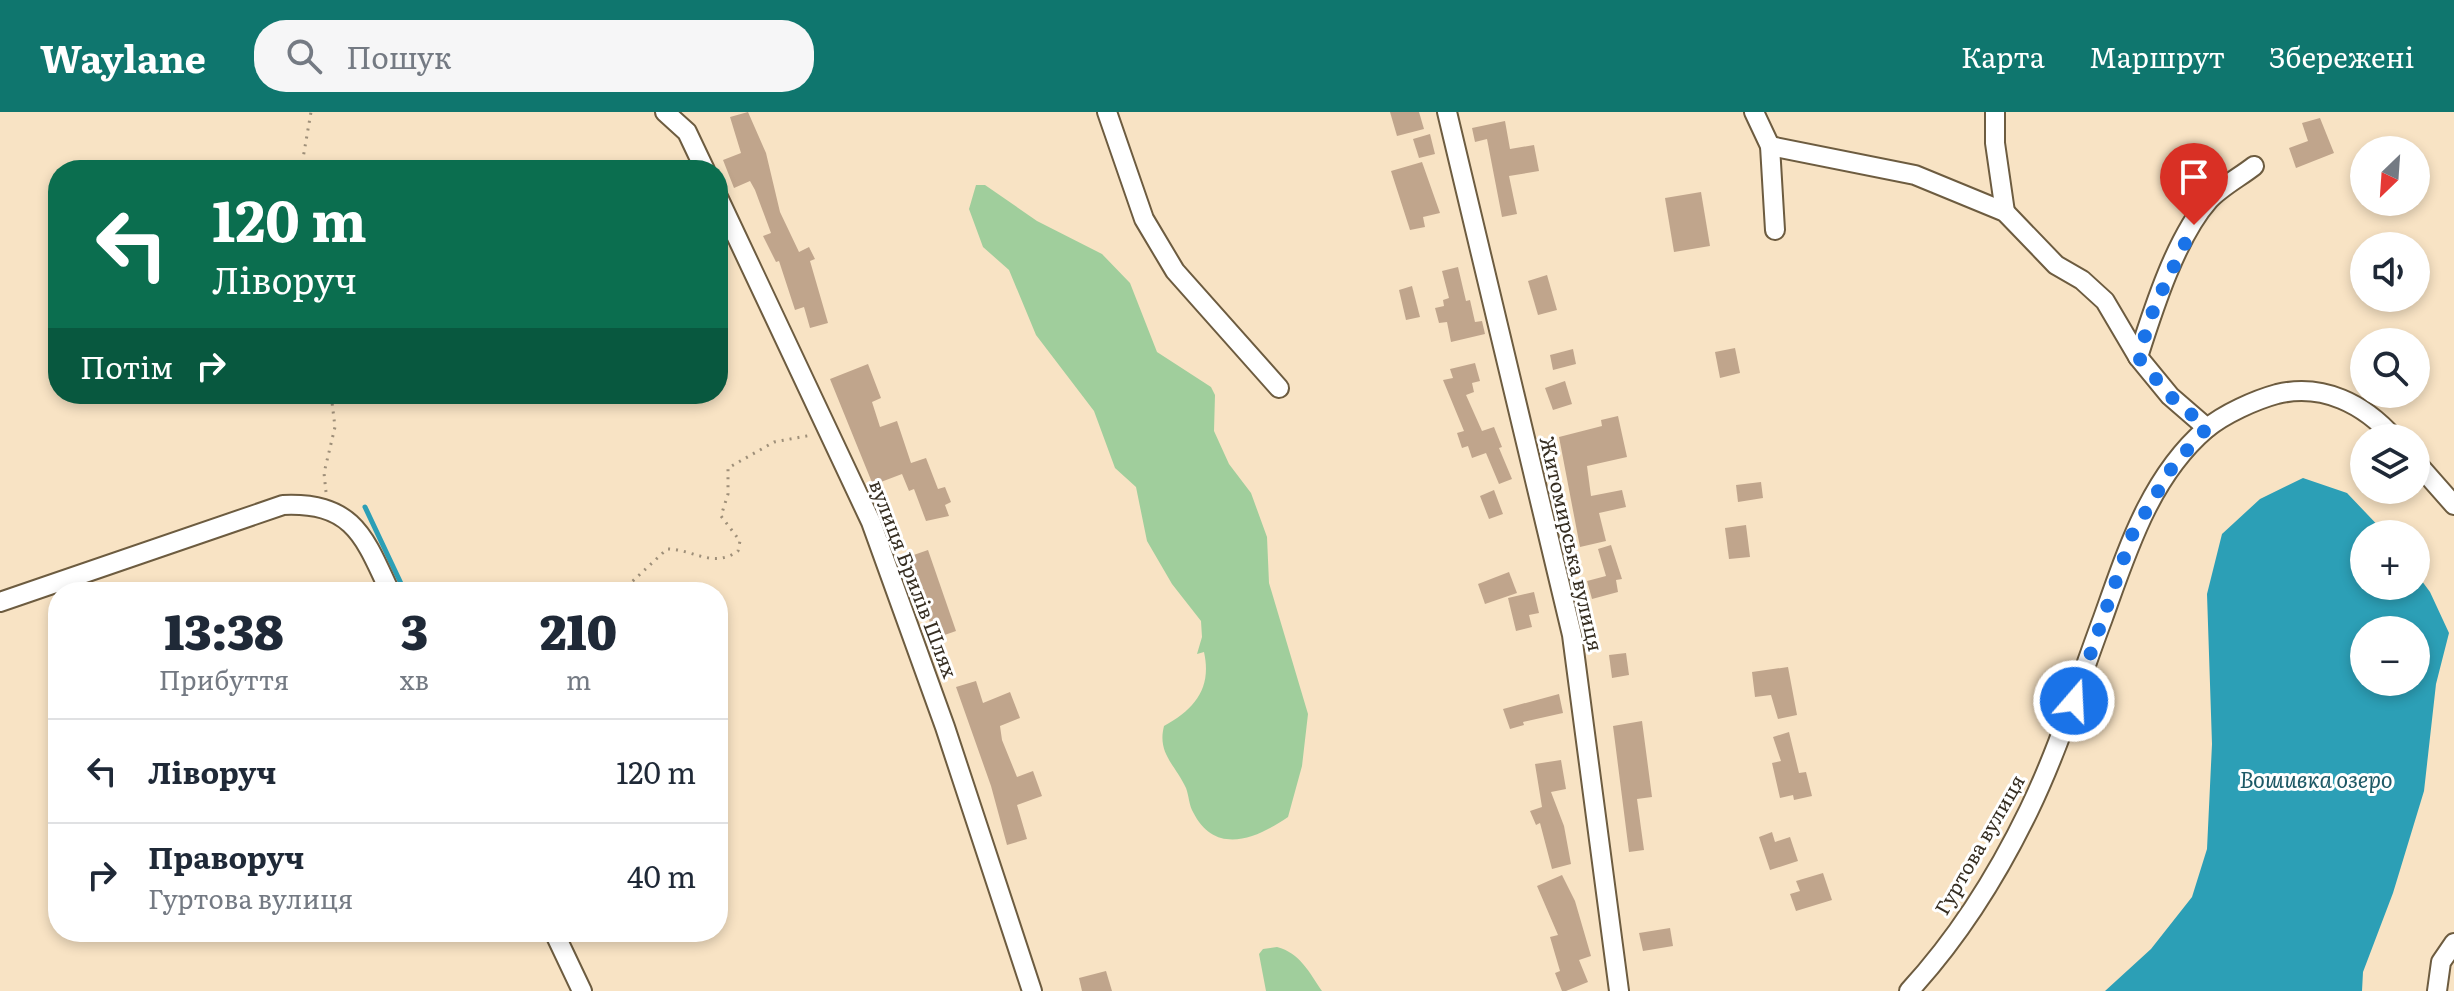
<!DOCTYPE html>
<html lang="uk">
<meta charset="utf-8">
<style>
body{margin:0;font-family:Literata,serif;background:#f6f6f7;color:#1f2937;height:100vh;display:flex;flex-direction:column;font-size:30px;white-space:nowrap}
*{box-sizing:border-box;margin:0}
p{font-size:26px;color:#747a83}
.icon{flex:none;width:44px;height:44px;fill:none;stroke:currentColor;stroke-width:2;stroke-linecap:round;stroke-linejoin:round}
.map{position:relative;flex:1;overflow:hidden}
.details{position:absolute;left:48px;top:470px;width:680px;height:360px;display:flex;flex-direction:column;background:#fff;border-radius:32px;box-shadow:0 4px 12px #0003}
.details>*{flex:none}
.hud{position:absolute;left:48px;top:48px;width:680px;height:244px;border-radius:32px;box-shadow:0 4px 12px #0003;background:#0b6e4f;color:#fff;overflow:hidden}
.needle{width:52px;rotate:205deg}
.fabs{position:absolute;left:2350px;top:24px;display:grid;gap:16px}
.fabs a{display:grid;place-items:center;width:80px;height:80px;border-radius:50%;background:#fff;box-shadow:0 4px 12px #0003;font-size:40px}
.pin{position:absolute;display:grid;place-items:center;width:68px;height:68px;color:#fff;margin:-82px -34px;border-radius:50% 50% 50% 0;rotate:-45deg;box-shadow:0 0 8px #0007}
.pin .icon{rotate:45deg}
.me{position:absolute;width:88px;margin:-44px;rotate:19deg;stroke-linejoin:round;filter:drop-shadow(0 0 6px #0008)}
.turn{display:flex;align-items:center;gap:28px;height:168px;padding:0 32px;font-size:36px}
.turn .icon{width:104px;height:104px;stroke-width:2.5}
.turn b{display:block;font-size:56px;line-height:68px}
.then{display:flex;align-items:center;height:76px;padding:0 32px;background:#0003;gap:16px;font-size:30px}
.eta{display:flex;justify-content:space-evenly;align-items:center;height:136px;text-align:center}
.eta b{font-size:48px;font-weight:800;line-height:56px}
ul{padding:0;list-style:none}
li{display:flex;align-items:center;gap:24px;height:104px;padding:0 32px;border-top:2px solid #e0e1e3}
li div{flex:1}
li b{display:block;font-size:30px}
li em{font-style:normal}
header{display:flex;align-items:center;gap:48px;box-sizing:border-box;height:112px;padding:0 40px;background:#0f766e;color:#fff}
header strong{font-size:38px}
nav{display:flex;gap:44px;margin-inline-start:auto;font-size:28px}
.search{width:560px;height:72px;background:#f6f6f7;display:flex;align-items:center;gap:20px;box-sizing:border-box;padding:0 28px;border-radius:32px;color:#747a83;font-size:30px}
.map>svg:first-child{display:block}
.green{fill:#a0ce9c}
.water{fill:#2c9fb6;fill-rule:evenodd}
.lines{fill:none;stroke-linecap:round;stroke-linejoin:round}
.stream{stroke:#2c9fb6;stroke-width:5}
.building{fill:#c0a58c}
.minor-casing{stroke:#6d5c40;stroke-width:22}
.path{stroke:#9e8f79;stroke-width:3;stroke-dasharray:2 6;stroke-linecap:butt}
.minor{stroke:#fff;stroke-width:18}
.route{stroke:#1a73e8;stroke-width:14;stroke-dasharray:0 25.2}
.labels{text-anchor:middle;stroke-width:6;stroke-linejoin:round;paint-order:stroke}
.street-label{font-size:20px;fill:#362e22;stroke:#fff}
.water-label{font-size:22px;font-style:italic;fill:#1d5966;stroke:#fff}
</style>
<header>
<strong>Waylane</strong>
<div class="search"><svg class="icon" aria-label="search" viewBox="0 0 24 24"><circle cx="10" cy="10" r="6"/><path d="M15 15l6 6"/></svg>Пошук</div>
<nav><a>Карта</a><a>Маршрут</a><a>Збережені</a></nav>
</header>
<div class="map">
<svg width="2454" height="879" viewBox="0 0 2454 879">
<rect width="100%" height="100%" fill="#f8e3c4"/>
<g class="green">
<path d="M976,73h9l52,36 65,33 28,29 27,69 54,35 4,8 -1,36 15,33 22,29 16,44 2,46 39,131 -6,52 -14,51c-32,22 -73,39 -95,-5 -4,-7 -4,-16 -7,-24 -11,-24 -29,-34 -22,-62 31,-17 48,-38 40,-74l-7,2 5,-17 -1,-16 -29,-37 -25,-43 -11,-54 -21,-19 -21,-57 -58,-76 -27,-65 -26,-23 -14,-38z"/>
<path d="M1277,835c23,6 32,25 45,44h-56l-7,-37 4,-5z"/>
</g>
<path class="water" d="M2303,366l44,15 39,41h-22v52h52v-13l14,19 19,41 -13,51 -12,107 -31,102 -30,79 -1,19h-257l46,-42 41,-52 15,-48 5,-105 -5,-150 15,-60 38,-35zM2416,518v52h-52v-52z"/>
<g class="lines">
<polyline class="stream" points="365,395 405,480"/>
</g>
<g class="building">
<polygon points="748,0 766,41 780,100 799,140 809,135 815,147 810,149 828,211 810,216 804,195 795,198 779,149 776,150 763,124 771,121 755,78 750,69 734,76 723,48 741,41 730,5"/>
<polygon points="1390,0 1419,0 1424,17 1397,24"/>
<polygon points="2320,6 2334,41 2296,56 2289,36 2308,29 2302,11"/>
<polygon points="1505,9 1510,37 1534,33 1539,59 1509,64 1517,102 1502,105 1487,27 1475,30 1472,16"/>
<polygon points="1430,22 1435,42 1419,46 1413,27"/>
<polygon points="1422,50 1440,101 1423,105 1425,115 1410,118 1391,59"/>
<polygon points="1701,80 1710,134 1674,140 1665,86"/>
<polygon points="1458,155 1466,189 1470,188 1475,210 1482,209 1485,222 1451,230 1447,210 1439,211 1435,196 1444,194 1443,188 1449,186 1442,159"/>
<polygon points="1547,163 1557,198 1538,203 1528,169"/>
<polygon points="1412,174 1420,205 1406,208 1399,178"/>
<polygon points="1735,236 1740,261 1720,266 1715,240"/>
<polygon points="1573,237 1576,252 1553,258 1550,243"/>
<polygon points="1475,251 1480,269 1472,271 1474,280 1466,283 1482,319 1494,315 1502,335 1499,336 1512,367 1499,372 1486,341 1472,346 1468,334 1462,336 1457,321 1464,319 1443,268 1453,266 1450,257"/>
<polygon points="868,252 881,286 872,290 880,315 897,309 911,351 926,346 938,377 945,375 951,390 945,393 949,404 926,409 914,377 909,379 902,362 873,373 830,267"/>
<polygon points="1565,269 1572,292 1553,298 1545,276"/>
<polygon points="1618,304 1627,345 1587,354 1591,384 1622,378 1626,395 1599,401 1606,429 1580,435 1559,325 1602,314 1601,308"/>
<polygon points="1761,370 1763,386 1738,390 1736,373"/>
<polygon points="1494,378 1503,402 1489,407 1480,384"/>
<polygon points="1746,413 1750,445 1729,447 1725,416"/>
<polygon points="1611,433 1622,467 1616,468 1618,480 1592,487 1587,469 1606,464 1598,437"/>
<polygon points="928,438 956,519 936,526 905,446"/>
<polygon points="1509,460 1517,481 1485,492 1478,472"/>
<polygon points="1534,480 1539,501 1529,503 1532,515 1516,519 1508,486"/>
<polygon points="1626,541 1629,563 1612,566 1609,543"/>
<polygon points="1788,555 1797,603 1778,607 1771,583 1755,585 1752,560"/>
<polygon points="976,569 983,591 1010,580 1020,606 1000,614 1002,628 1017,665 1033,659 1042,684 1017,693 1027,727 1007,733 991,674 956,575"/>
<polygon points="1559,582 1563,601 1523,610 1524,613 1510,617 1503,597"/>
<polygon points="1642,609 1652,685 1637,687 1644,738 1629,740 1613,614"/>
<polygon points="1789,620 1799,661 1806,660 1812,684 1794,688 1793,683 1780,686 1772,651 1781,649 1773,625"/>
<polygon points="1561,648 1566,677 1551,680 1564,714 1571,752 1552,757 1540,711 1536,713 1530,699 1542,695 1535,652"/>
<polygon points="1772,720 1775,730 1790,725 1798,749 1770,758 1759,725"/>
<polygon points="1823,761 1832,788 1796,799 1790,782 1800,779 1796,769"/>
<polygon points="1562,763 1575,789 1591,844 1579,848 1588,870 1566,879 1562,879 1555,861 1560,859 1550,825 1558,823 1537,774"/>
<polygon points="1670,816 1673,834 1643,839 1639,821"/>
<polygon points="1106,859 1112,879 1082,879 1079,866"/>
</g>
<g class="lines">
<g class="minor-casing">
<g id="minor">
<polyline points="665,0 687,20 705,58"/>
<polyline points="1107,0 1144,107 1175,159 1279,276"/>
<polyline points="1447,0 1572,523 1619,879"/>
<polyline points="1754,0 1770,34 1775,118"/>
<polyline points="1995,0 1995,31 2005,100"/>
<polyline points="1770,34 1915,63 2005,100 2056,153 2082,168 2105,189 2138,245 2170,284 2207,316"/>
<polyline points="718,85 871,410 945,615 1032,879"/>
<path d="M2138,245c15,-47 38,-120 71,-157 12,-13 31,-23 45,-34"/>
<polyline points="2416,350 2454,393"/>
<path d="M0,490l283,-97c70,-3 81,31 107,87"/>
<polyline points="554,820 582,879"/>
<path d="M1909,879c48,-52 89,-117 120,-181 30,-62 50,-128 74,-192 24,-67 47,-141 103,-189 18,-15 49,-29 71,-35 46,-11 87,10 117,44"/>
<polyline points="2437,879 2441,850 2454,831"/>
</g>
</g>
<g class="path">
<polyline points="301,58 311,0"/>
<polyline points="326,380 324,361 335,315 331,282"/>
<path d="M621,480l46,-43c26,0 46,20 71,2l2,-10 -19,-25 7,-22v-26l46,-26 38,-7"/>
</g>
<use href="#minor" class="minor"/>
</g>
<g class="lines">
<polyline class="route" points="2074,589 2132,423 2173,354 2207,316 2170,284 2138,245 2155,193 2194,113"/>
</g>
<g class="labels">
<g class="street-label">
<text transform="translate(1571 432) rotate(77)" y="7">Житомирська вулиця</text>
<text transform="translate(913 467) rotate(69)" y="7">вулиця Брилів Шлях</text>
<text transform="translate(1980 733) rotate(-60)" y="7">Гуртова вулиця</text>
</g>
<g class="water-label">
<text x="2316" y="676">Вошивка озеро</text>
</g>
</g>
</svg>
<div class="fabs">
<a><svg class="needle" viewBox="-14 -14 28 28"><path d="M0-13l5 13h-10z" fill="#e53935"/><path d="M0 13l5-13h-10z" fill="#747a83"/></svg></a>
<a><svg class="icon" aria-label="sound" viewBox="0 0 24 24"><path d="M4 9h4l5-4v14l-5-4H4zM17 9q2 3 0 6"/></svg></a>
<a><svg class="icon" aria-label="search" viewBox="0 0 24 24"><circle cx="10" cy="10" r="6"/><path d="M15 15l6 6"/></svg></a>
<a><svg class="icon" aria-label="layers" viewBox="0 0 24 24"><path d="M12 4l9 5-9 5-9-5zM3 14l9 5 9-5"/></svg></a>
<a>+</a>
<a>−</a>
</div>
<div class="pin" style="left:2194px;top:113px;background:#d93025"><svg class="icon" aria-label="arrive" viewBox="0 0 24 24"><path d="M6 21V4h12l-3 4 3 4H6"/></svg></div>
<svg class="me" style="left:2074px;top:589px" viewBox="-20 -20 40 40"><circle r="17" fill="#1a73e8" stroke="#fff" stroke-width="3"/><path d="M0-11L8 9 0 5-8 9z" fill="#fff"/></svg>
<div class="hud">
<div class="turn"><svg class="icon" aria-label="left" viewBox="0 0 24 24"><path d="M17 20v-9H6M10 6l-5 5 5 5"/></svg><div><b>120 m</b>Ліворуч</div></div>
<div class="then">Потім<svg class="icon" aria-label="right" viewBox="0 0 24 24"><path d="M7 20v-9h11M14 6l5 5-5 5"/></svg></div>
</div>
<section class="details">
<div class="eta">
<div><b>13:38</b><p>Прибуття</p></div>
<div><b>3</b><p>хв</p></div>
<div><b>210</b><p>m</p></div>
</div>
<ul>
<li><svg class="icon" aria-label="left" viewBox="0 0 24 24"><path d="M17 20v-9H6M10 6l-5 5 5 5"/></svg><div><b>Ліворуч</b></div><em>120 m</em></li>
<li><svg class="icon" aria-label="right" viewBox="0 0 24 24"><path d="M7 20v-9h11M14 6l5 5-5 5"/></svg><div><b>Праворуч</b><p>Гуртова вулиця</p></div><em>40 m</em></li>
</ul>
</section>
</div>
